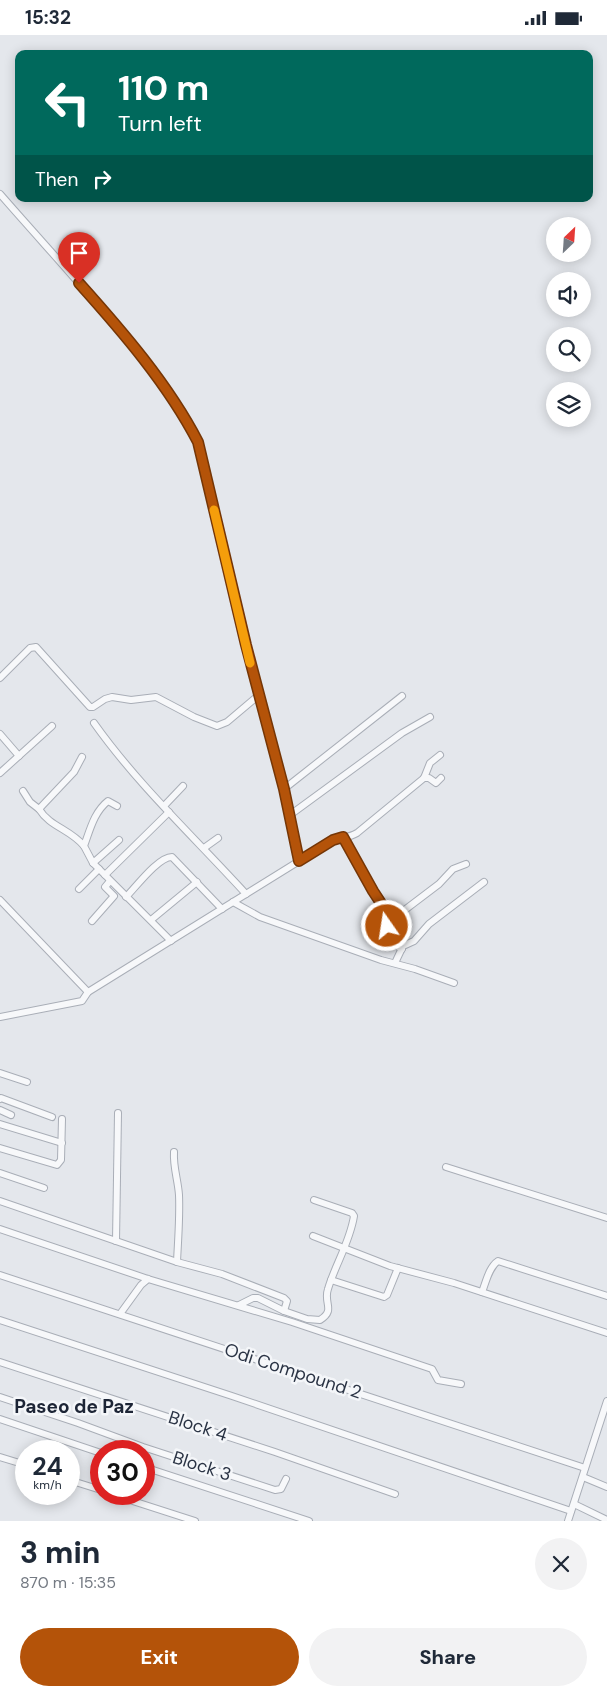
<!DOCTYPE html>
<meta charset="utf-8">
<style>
body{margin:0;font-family:"DM Sans",sans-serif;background:#f2f2f3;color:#1f2937;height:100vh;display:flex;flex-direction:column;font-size:19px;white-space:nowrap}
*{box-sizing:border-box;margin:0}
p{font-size:16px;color:#747a83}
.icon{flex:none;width:28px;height:28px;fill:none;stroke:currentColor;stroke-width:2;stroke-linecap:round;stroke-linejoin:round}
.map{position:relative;height:1486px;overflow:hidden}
.sheet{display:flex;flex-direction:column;background:#fff;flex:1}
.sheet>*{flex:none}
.top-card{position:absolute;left:15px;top:15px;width:578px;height:152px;border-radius:10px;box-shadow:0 2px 12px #0003;background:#00695c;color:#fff;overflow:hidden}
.needle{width:32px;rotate:25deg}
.tools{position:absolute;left:546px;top:182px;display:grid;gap:10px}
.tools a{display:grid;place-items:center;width:45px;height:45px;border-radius:50%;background:#fff;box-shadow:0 2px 12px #0003;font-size:25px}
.speed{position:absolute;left:15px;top:1405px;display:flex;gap:10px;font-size:25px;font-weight:700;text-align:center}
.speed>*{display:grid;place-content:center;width:65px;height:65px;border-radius:50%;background:#fff;box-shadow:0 2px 12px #0003;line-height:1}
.speed small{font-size:12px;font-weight:400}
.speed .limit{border:8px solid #d22;background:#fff;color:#111}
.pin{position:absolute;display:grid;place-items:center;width:42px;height:42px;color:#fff;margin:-51px -21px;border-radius:50% 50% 50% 0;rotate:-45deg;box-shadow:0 0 5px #0007}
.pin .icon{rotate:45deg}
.me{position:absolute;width:55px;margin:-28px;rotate:347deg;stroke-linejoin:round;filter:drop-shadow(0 0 4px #0008)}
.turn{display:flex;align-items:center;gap:18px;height:105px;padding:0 20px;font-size:22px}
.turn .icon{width:65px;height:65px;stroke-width:2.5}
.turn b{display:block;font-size:35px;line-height:42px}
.then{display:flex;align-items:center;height:48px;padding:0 20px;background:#0003;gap:10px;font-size:19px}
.round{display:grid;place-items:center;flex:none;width:52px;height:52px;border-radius:26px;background:#f2f2f3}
.headline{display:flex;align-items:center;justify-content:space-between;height:85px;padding:0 20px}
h1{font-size:30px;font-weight:800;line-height:38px}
.primary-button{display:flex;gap:10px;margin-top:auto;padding:10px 20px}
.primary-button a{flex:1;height:58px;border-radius:30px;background:#b45309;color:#fff;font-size:20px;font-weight:800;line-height:58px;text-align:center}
.primary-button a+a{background:#f2f2f3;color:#1f2937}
.status{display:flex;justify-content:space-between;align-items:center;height:35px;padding:0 25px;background:#fff;direction:ltr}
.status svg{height:14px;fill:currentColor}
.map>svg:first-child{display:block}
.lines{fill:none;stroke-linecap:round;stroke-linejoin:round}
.minor-casing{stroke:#a9aeb7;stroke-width:8}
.minor{stroke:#f7f8fa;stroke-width:6}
.route-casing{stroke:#753606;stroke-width:12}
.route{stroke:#b45309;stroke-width:9}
.slow{stroke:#f59e0b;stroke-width:9}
.labels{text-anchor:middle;stroke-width:5;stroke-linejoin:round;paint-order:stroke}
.street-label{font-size:18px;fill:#2b3445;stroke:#f4f6f9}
.neighbourhood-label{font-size:19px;font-weight:bold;fill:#1d2536;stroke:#f4f6f9}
</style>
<div class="status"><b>15:32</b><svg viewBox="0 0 49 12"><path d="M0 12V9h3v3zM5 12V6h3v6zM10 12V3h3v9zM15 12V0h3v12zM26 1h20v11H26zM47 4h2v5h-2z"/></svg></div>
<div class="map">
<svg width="607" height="1486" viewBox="0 0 607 1486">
<rect width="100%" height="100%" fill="#e4e7ec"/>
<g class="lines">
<g class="minor-casing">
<g id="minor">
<path d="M0,159c47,54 96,106 140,162 21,28 42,56 58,86l48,203 38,144"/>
<polyline points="0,643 30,613 36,612 90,672 93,672 105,664 112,662 131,665 156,662 194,682 217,691 227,687 259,660"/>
<path d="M94,688c44,62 101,115 152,171"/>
<polyline points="0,699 19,721"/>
<path d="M82,722l-8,15 -35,37c11,18 31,20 45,37"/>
<polyline points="0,738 52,691"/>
<polyline points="424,743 429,743 436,748 441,743"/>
<polyline points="23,756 30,767 39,774"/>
<path d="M117,771l-9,-5c-14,11 -18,29 -24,45l9,17 78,78"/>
<polyline points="164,771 183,751"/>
<polyline points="290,780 402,698 430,682"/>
<polyline points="343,803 373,856 390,882 400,881 406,874 439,849 453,834 466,829"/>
<polyline points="204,813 218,803"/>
<polyline points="299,826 284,754 402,661"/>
<polyline points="93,828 119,805"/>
<polyline points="105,840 169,777"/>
<polyline points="79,854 99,834"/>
<path d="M126,862c10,-10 32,-40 46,-40l50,52"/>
<polyline points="0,865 88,957"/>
<polyline points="233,867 260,882 381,925 415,934 454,948"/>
<path d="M390,882l-3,9c4,8 6,19 15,23"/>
<polyline points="151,885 197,847"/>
<polyline points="92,886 114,861 105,852 110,846"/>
<polyline points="395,928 403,911 414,906 429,889 484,847"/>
<path d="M0,982l82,-16 6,-9c82,-51 164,-101 245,-152 8,-3 16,-2 24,-7l67,-55 6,-15 10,-8"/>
<polyline points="0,1038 27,1047"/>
<polyline points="0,1064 1,1063 52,1082"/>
<polyline points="0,1075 11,1080"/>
<polyline points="0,1089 62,1108"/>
<polyline points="0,1113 57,1130 61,1125 62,1084"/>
<path d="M174,1117c-1,15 4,28 5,43 1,22 -1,45 -2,67"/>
<polyline points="446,1132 607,1183"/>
<polyline points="0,1138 44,1153"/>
<polyline points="0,1166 177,1227 222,1239 284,1263 287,1266 284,1276"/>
<polyline points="0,1194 148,1244 292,1287 432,1334 438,1345 461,1349"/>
<polyline points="313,1201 390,1231 454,1248 607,1298"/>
<polyline points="116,1206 118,1078"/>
<polyline points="0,1240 585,1433"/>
<polyline points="331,1245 384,1262 387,1260 398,1233"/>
<path d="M482,1257c4,-10 7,-25 16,-31l109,35"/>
<path d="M239,1270l14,-7h5l26,13 23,8 13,1c16,-10 3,-17 8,-31 7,-24 22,-47 26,-73l-2,-3 -38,-13"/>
<polyline points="120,1279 141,1250 148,1244"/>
<polyline points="0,1285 232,1361 571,1476"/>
<polyline points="0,1327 275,1417 395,1459"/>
<polyline points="0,1362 78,1388 143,1412 275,1455 281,1454 286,1444"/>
<polyline points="0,1384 101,1418"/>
<polyline points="0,1422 26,1430"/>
<polyline points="144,1432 309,1486"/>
<polyline points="583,1442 607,1452"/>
<polyline points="69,1445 101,1455"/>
<polyline points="111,1459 195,1486"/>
<polyline points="574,1469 607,1485"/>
<polyline points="568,1486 607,1366"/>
</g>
</g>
<use href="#minor" class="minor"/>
</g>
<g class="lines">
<g class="route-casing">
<path id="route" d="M79,248c43,48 89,101 119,159l48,203 38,144 15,72 34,-21 10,-3 30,54 17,26 -3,9"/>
</g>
<use href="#route" class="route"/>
<polyline class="slow" points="214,475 250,628"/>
</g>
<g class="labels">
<g class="street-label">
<text transform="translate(293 1336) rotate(18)" y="6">Odi Compound 2</text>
<text transform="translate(198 1391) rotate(18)" y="6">Block 4</text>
<text transform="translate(202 1431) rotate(18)" y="6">Block 3</text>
</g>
<g class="neighbourhood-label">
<text x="74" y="1378">Paseo de Paz</text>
</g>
</g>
</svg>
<div class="tools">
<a><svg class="needle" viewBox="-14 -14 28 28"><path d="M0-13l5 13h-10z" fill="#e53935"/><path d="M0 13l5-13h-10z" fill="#747a83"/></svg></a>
<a><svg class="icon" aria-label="sound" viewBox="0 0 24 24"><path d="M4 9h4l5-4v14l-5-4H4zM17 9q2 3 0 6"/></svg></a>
<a><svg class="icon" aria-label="search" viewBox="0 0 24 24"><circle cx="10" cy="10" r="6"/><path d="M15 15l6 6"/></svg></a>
<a><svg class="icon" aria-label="layers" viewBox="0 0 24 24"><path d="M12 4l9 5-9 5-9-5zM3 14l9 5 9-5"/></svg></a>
</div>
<div class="speed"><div>24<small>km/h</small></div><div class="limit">30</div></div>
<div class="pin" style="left:79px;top:248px;background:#d93025"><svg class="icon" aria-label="arrive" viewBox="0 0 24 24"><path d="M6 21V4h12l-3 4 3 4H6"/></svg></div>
<svg class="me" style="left:387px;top:891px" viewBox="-20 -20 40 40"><circle r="17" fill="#b45309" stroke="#fff" stroke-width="3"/><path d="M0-11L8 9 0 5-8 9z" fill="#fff"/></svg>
<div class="top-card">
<div class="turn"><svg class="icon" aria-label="left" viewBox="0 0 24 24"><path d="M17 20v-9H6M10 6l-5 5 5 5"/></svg><div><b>110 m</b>Turn left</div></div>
<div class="then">Then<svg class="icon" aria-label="right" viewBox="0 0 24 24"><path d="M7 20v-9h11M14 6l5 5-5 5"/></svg></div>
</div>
</div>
<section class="sheet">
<div class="headline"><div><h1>3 min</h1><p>870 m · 15:35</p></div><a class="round"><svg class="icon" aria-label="close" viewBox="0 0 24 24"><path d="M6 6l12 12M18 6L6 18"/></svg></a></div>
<div class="primary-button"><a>Exit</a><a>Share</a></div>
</section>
